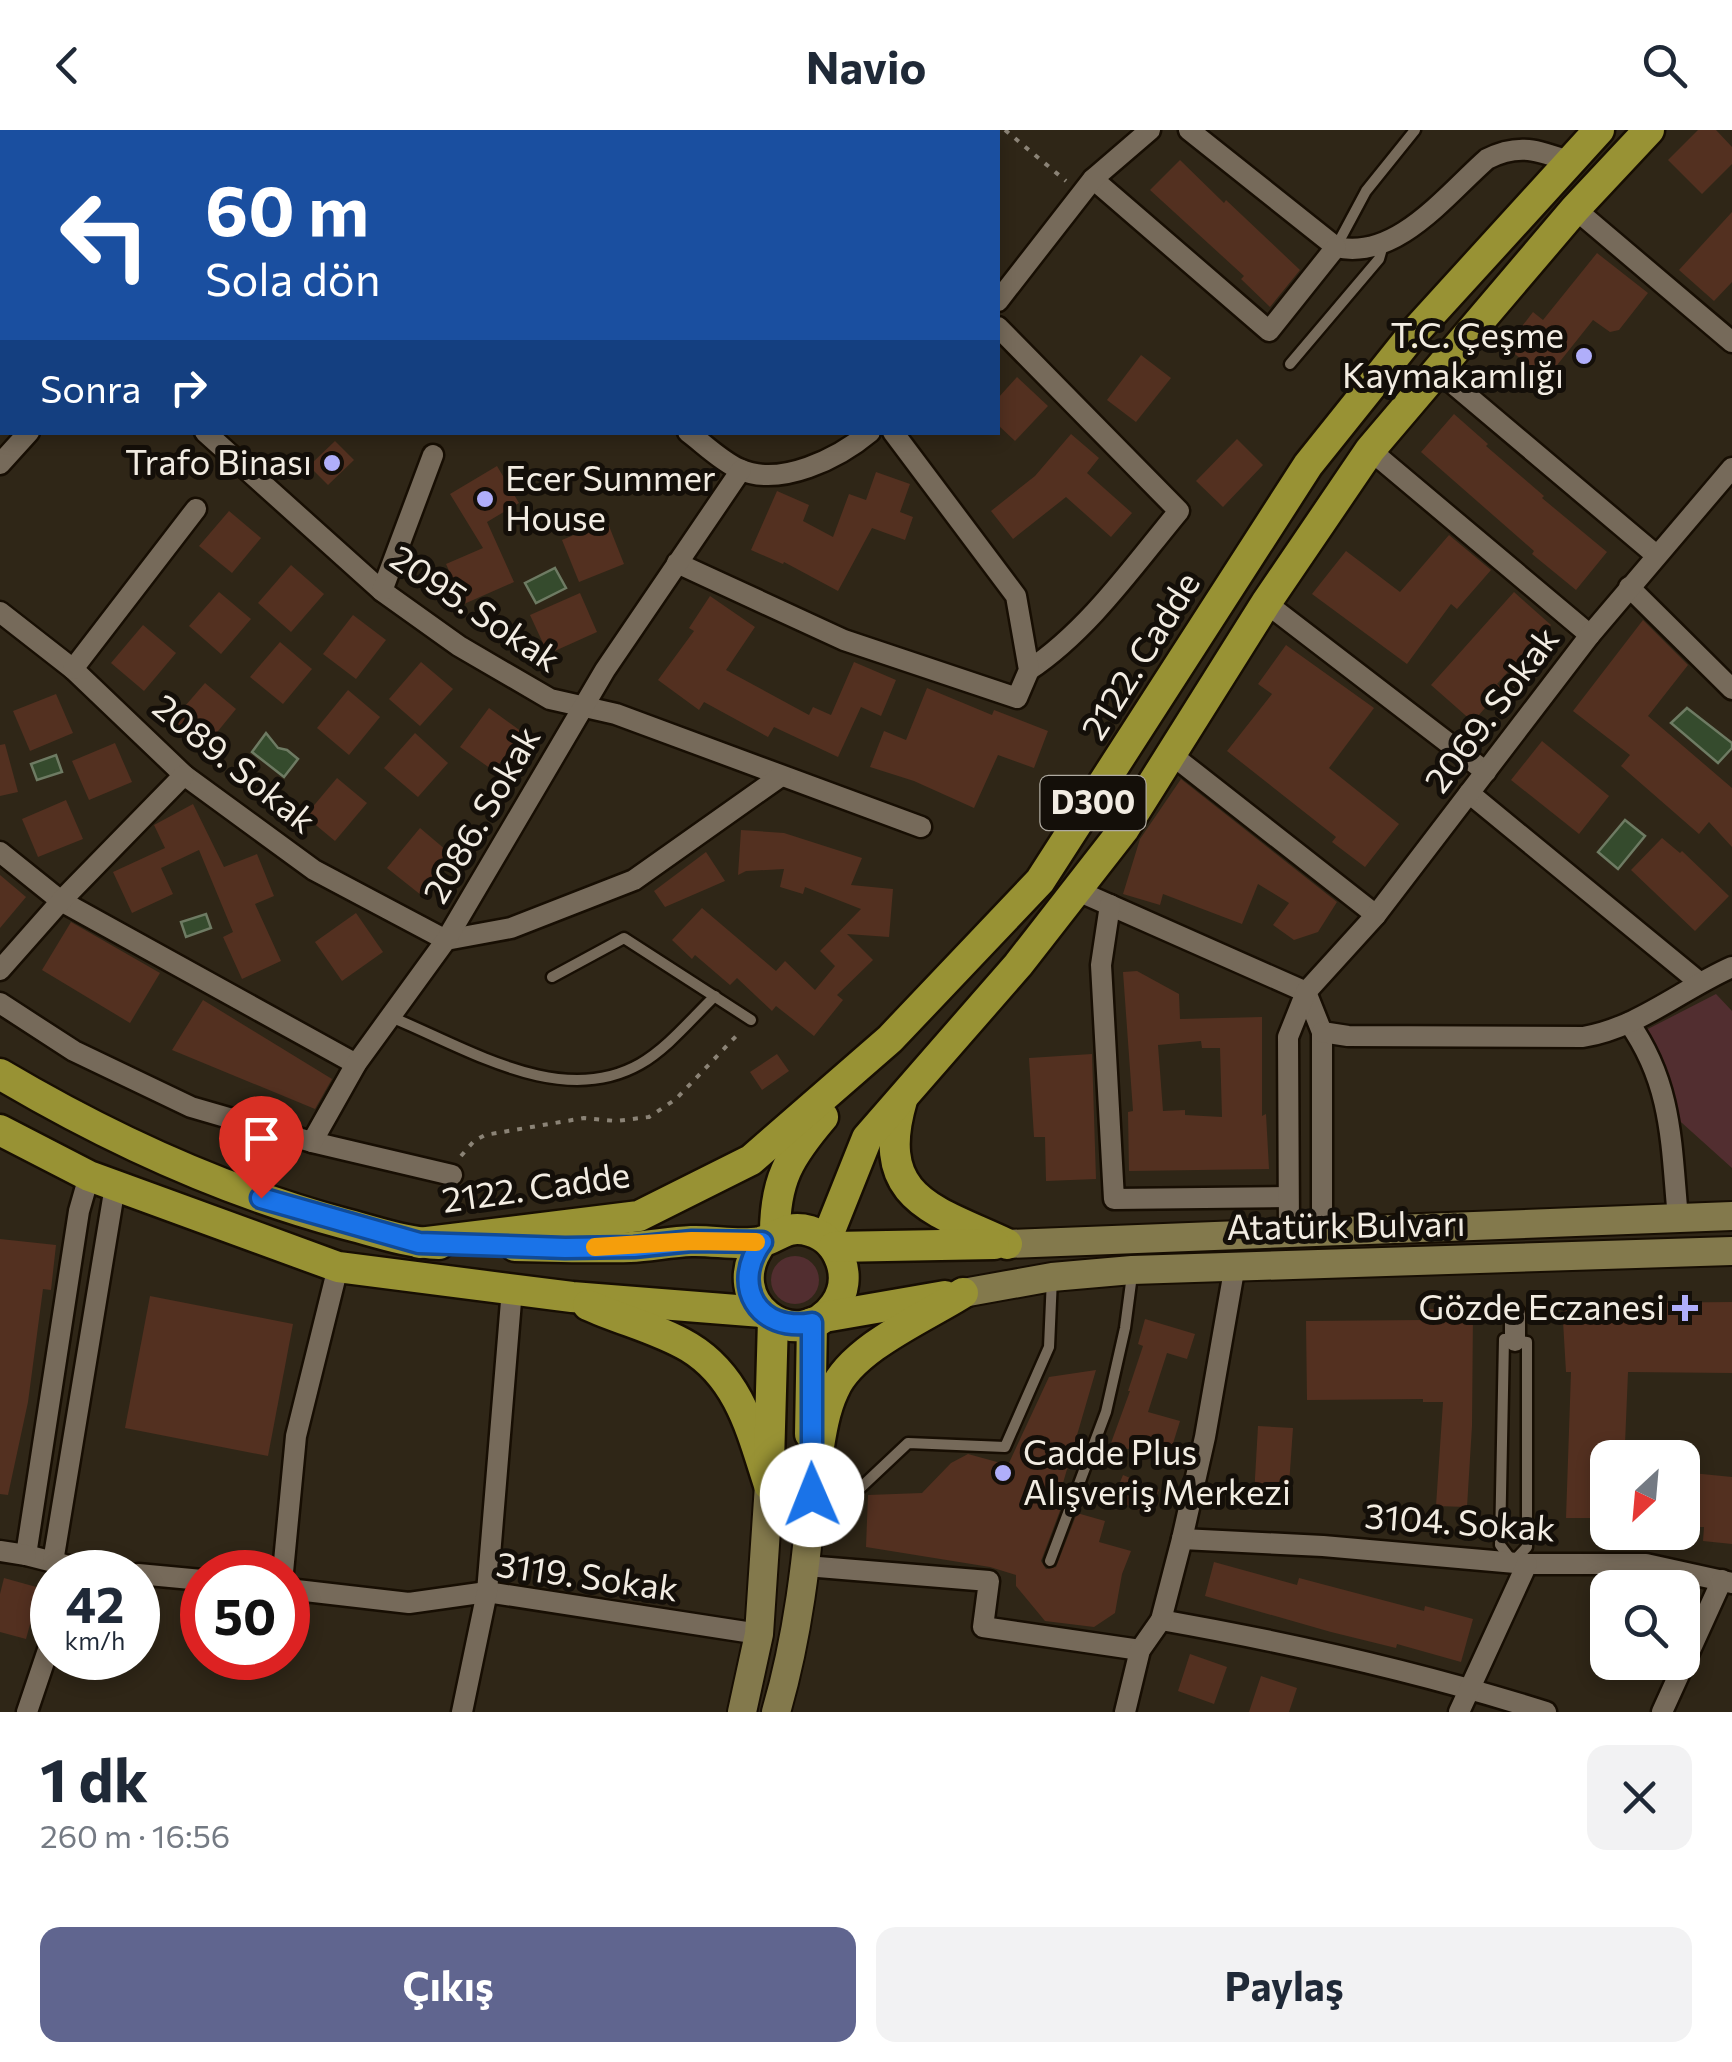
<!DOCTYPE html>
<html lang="tr">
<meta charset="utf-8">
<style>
body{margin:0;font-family:Commissioner,sans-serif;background:#f2f2f3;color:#1f2937;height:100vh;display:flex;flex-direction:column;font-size:38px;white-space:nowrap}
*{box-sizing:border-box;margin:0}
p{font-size:32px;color:#747a83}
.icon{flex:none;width:55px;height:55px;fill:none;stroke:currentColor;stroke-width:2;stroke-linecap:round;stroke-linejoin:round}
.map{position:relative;height:1582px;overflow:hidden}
.drawer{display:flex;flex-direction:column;background:#fff;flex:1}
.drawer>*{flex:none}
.banner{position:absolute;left:0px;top:0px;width:1000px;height:305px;box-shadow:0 5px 15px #0003;background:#1a4fa0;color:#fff;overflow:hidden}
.needle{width:65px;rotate:206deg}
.tools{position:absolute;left:1590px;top:1310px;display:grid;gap:20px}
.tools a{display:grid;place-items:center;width:110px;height:110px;border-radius:20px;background:#fff;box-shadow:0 5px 15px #0003;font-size:50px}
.speed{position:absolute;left:30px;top:1420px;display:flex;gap:20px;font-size:50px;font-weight:700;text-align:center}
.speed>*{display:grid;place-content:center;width:130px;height:130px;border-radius:50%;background:#fff;box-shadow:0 5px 15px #0003;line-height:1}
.speed small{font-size:25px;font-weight:400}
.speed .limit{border:15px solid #d22;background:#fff;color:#111}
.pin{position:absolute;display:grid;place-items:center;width:85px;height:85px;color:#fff;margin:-102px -42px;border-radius:50% 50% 50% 0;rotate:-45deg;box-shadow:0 0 10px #0007}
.pin .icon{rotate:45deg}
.me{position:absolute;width:110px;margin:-55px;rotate:359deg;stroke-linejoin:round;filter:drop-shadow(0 0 8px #0008)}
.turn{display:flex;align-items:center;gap:35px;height:210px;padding:0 40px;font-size:45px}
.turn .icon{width:130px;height:130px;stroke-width:2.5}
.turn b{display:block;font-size:70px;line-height:85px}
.then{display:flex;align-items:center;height:95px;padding:0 40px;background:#0003;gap:20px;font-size:38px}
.round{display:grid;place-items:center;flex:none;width:105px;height:105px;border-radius:20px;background:#f2f2f3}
.head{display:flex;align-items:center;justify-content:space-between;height:170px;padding:0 40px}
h1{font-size:60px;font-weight:700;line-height:75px}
.action{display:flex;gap:20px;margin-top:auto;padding:20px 40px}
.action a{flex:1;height:115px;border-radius:20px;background:#60658f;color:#fff;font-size:40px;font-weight:700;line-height:115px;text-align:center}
.action a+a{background:#f2f2f3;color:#1f2937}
header{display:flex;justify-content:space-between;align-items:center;height:130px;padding:0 40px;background:#fff;font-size:45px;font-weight:700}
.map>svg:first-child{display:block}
.green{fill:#522e30}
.water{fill:#354b2d;stroke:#6e7b63;stroke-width:2.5}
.building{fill:#533020;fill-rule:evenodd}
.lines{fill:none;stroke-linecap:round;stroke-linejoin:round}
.service-casing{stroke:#170e03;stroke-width:15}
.minor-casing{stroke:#170e03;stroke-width:25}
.secondary-casing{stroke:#170e03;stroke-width:32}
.trunk-casing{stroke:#170e03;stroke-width:35}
.path{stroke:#8b8376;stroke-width:4;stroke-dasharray:5 8;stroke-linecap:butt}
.service{stroke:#766a5a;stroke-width:10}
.minor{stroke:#766a5a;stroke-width:20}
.secondary{stroke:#83794c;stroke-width:28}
.trunk{stroke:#989234;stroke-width:30}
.route-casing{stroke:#114b97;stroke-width:25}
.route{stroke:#1a73e8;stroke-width:18}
.slow{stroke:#f59e0b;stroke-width:18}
.poi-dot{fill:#b0aefa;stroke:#140f09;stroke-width:4}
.labels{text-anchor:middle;stroke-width:10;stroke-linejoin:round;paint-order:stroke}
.shield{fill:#140f09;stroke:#afaaa1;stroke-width:2.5}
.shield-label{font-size:32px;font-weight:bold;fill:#f2ece2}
.poi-label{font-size:35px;fill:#f2ece2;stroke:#140f09;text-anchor:end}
.street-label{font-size:35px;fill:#f2ece2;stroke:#140f09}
</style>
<header><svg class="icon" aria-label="back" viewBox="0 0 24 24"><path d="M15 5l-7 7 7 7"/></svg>Navio<svg class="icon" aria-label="search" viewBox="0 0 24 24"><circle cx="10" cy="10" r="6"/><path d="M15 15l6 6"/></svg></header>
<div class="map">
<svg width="1732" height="1582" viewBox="0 0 1732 1582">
<rect width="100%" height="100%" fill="#2f2617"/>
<g class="green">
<path d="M1716,864l16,17v157l-60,-54c6,-32 -11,-58 -28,-83z"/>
<circle cx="795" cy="1150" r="24"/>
</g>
<g class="water">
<polygon points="555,438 566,458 536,473 525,453"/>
<polygon points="1687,578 1732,613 1732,618 1718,633 1671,593"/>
<polygon points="266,603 278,618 287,620 298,629 284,647 252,622"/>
<polygon points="56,625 62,642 37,650 31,634"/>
<polygon points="1625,690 1645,706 1618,739 1598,722"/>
<polygon points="206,784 211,798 186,807 181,792"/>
</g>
<g class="building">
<polygon points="1698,0 1716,0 1732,17 1732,34 1702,64 1668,30"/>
<polygon points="1180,30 1224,73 1226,70 1300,140 1270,177 1241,149 1244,146 1150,60"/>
<polygon points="1732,82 1732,152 1714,171 1679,140"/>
<polygon points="1597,123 1648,163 1619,200 1610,202 1593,190 1546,249 1506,217 1533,182 1543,190"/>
<polygon points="1141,225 1171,248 1136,292 1107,270"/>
<polygon points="1017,247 1048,276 1015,311 998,295 998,268"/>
<polygon points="1454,284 1488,314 1486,316 1544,366 1542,368 1607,422 1576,460 1532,424 1534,421 1421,322"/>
<polygon points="1071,304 1099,328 1087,343 1132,383 1111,407 1066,367 1013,409 991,381 1035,346"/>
<polygon points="1237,309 1263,335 1223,377 1196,351"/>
<polygon points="335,311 354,330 328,355 309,336"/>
<polygon points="497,336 519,373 487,392 514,452 464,474 446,434 483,418 450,364"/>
<polygon points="876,342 910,354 900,382 913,387 905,410 872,398 838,461 784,432 783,434 751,420 777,361 809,375 803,391 833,407 849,364 866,370"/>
<polygon points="229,381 261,408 232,443 199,416"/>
<polygon points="607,391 624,434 579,452 562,410"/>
<polygon points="1449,405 1491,440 1457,479 1451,474 1407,534 1312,464 1346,421 1400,462"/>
<polygon points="291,435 324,464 291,502 258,473"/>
<polygon points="219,462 251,489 221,524 189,496"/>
<polygon points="1514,462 1551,495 1497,554 1502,558 1473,592 1431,555"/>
<polygon points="580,463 597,502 548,524 530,485"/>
<polygon points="710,466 755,497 726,540 809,585 813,577 831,585 854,532 896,550 881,586 861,577 838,627 774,597 768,607 704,572 699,580 658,550 694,501 689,498"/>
<polygon points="353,485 386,510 356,549 323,524"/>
<polygon points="1643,490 1688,535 1648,586 1732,658 1732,717 1709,692 1699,704 1621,636 1630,625 1573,581"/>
<polygon points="143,495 176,523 144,561 111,533"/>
<polygon points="280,512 312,539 283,574 250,547"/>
<polygon points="1286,515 1374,578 1329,638 1399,694 1365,737 1332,712 1336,707 1227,621 1272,564 1258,554"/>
<polygon points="421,532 453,559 420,596 389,569"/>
<polygon points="205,553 236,579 205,617 173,590"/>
<polygon points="927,558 992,585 994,580 1048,601 1034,638 998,625 974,678 914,651 870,637 884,601 906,610"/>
<polygon points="348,560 380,587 349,625 317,598"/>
<polygon points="56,564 73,603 30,621 13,581"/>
<polygon points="489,578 522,602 494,641 460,617"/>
<polygon points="415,603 448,633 418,667 384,638"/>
<polygon points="1542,611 1609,666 1579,704 1511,650"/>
<polygon points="115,613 132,652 89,670 72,631"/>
<polygon points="5,614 18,662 0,666 0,615"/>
<polygon points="337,648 367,673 335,711 305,686"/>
<polygon points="1181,649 1337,772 1318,802 1294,810 1273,795 1289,773 1258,754 1242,794 1163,764 1160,775 1123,764 1140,709"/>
<polygon points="66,670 83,709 38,727 22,689"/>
<polygon points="193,674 224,737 257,724 274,766 255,774 281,831 242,849 223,807 233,802 199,720 161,738 173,764 132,783 113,742 165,718 154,695"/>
<polygon points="420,698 453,726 421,765 387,738"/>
<polygon points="741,700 784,703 862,728 851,755 893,759 889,807 847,804 873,830 837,865 843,870 814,906 776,876 772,881 737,848 730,855 695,825 692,829 672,810 702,778 776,841 785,831 815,860 835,836 820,821 861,779 805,757 803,764 780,757 784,739 746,741 738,745"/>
<polygon points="1662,708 1680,723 1682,721 1729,766 1695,801 1631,740"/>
<polygon points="706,722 725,751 665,777 654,761"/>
<polygon points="0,745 26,767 0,798"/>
<polygon points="356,783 383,822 342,851 315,812"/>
<polygon points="71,792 160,843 130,893 42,840"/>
<path d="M1137,841l42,23 1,25 82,-2v99l4,-2 3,55 -140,2 -1,-59 5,-1 -10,-139zM1201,911l1,7h18l2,69 -37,-2v-5l-22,1 -5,-66z"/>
<polygon points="203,870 332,949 315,979 172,920"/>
<polygon points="777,924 789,941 762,960 750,942"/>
<polygon points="1092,924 1096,1049 1046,1051 1045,1007 1034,1007 1029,928"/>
<polygon points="0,1109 56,1115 51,1160 43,1159 28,1272 8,1365 0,1364"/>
<polygon points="150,1166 293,1194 268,1326 125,1298"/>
<polygon points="1631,1170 1631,1173 1732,1172 1732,1243 1628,1242 1625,1314 1608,1314 1608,1388 1566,1388 1571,1242 1566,1242 1562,1174"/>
<polygon points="1424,1179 1473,1180 1472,1296 1467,1377 1436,1376 1443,1272 1423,1272 1423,1269 1307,1270 1306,1191 1424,1190"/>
<polygon points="1145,1189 1195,1204 1187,1229 1167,1223 1148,1282 1180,1291 1170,1323 1151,1315 1127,1319 1111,1313 1130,1261 1128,1261 1143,1216 1138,1214"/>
<polygon points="1096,1240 1056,1377 1061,1378 1041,1431 1046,1439 1056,1437 1077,1383 1105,1391 1099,1412 1131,1421 1122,1444 1115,1483 1094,1497 1045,1491 1016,1456 1016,1445 990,1437 866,1417 868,1365 922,1363 951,1333 968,1324 1008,1335 1049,1247"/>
<polygon points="1258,1296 1293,1298 1288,1369 1254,1366"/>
<polygon points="1682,1342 1732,1347 1732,1414 1703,1411 1704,1397 1682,1397"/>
<polygon points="1123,1345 1159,1360 1148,1384 1113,1369"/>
<polygon points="1214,1432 1297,1455 1299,1448 1424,1481 1425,1476 1473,1489 1461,1532 1397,1514 1396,1518 1331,1502 1205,1466"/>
<polygon points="4,1448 40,1458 26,1509 0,1502 0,1464"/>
<polygon points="1190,1524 1227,1537 1214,1574 1178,1561"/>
<polygon points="1261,1546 1297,1558 1289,1582 1249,1582"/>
</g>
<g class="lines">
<g class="service-casing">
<g id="service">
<polyline points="1336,117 1366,61 1415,0"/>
<polyline points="1290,234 1379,129 1383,115"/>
<polyline points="552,847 624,808 751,890"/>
<path d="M391,887c76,31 170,92 249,47 28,-16 52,-46 75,-68"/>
<polygon points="1504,1209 1527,1212 1527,1417 1513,1432 1500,1415"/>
<polyline points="814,1365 856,1362 908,1313 1005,1317 1049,1217 1052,1148"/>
<polyline points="1050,1431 1106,1282 1125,1198 1132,1145"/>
</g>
</g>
<g class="minor-casing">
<g id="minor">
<polyline points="184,0 187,2"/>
<polyline points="288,0 289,2"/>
<polyline points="714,0 715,2"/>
<path d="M1189,0l147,117c60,14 110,-52 151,-88 31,-16 52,-9 83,3"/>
<polyline points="336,2 347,0"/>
<polyline points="498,2 511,0"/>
<polyline points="1093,49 1269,201 1336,117"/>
<polyline points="1575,79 1732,212"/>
<polyline points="0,111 2,113"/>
<polyline points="998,171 1093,49 1150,0"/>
<path d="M998,197l181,184c-45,54 -90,119 -150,159"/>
<polyline points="1438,241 1656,425"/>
<polyline points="205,302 382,461 459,516 550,569 616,584 921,697"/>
<path d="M688,302c16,12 33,29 51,37 41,19 100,-11 131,-37"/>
<polyline points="1370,320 1590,505"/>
<polyline points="0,334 29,302"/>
<polyline points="677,433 844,510 1017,568 1029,540 1016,466 893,302"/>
<polyline points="1629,457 1732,559"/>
<polyline points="382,461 433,325"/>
<polyline points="1266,473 1486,642"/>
<polyline points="0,482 73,539 184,645 314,740 446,810 511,798 634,750 781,646"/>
<polyline points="73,539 196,379"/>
<polyline points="1172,625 1376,785"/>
<polyline points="1469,663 1699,852"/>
<polyline points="0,722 61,771 356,934"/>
<polyline points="1078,761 1306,862"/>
<polyline points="1110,775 1101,835 1114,1069 1288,1067"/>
<polyline points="0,840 61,771 184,645"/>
<polyline points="1306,862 1322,902 1322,1100"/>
<polyline points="0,873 74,921 191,977 312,1012 452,1045"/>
<path d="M1629,893c44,62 42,123 49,195"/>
<path d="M1322,902l26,4 235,1c55,-9 99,-48 149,-70"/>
<polyline points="312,1012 356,934 446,810 605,540 741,340"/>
<polyline points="89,1046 79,1081 26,1425 77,1438 121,1442"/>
<polyline points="1289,1102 1288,907 1306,862 1376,785 1590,505 1732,338"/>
<polyline points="1515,1211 1515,1184"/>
<polyline points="1182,1409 1323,1416 1527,1434 1646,1434 1732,1453"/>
<polyline points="0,1421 26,1425"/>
<polyline points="53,1432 115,1056"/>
<polyline points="806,1436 989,1451 983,1497 1140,1520"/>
<polyline points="283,1442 296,1306 338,1137"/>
<polyline points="138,1444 202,1450"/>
<polyline points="288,1459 409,1473 487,1462 759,1504"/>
<path d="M1161,1490c130,23 259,52 385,92"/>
<polyline points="27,1582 52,1508"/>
<polyline points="462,1582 487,1462 512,1159"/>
<polyline points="1125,1582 1140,1520 1161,1490 1182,1409 1205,1307 1235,1135"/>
<polyline points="1459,1582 1527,1434"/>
<polyline points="1662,1582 1722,1450"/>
</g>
</g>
<g class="secondary-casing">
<g id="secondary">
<polyline points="1007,1114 1732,1086"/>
<polyline points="963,1163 1052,1147 1132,1140 1732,1121"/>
<polyline points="742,1582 759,1504 769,1355"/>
<path d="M776,1582c22,-75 31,-153 37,-230"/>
</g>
</g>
<g class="trunk-casing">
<g id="trunk">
<path d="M0,944c108,64 220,116 342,149 32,8 64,20 97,21"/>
<path d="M902,970c-29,100 33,110 105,144"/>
<polyline points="0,1000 89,1046 338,1137 572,1167 762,1182"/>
<path d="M775,1103c0,-53 14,-76 48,-116"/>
<polyline points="827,1108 867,1008 1018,835 1124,699 1266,473 1370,320 1575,79 1649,0"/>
<polyline points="419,1113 639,1086 751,1030 890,909 1040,751 1308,335 1412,205 1599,0"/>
<path d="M515,1116c38,1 76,2 115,1 20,-1 40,-5 61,-6 22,-1 47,5 69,1 19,-4 25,-18 50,-11 30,9 44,47 25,74 -37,53 -118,-3 -73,-63"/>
<polyline points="834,1117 994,1114"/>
<path d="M588,1175c33,15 71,24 101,42 51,31 63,86 80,138"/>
<polyline points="824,1187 945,1166"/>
<polyline points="810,1304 812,1193"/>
<polyline points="769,1332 773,1190"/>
<path d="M813,1352c6,-30 8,-65 21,-92 18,-42 91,-73 129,-97"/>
</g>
</g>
<g class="path">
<polyline points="1005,0 1066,51"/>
<polyline points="985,2 987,0"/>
<polyline points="461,1026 474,1011 485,1005 584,988 616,991 649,987 676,969 741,901"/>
</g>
<use href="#service" class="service"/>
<use href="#minor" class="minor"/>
<use href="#secondary" class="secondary"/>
<use href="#trunk" class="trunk"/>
</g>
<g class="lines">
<g class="route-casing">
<path id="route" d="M261,1068l158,45 146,5 69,-1 58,-6 70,1c-32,43 -4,91 50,81v172"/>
</g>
<use href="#route" class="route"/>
<polyline class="slow" points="595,1117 692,1111 756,1112"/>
</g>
<g class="poi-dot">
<circle cx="1584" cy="226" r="10"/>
<circle cx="332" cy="333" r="10"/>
<circle cx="485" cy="369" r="10"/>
<path d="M1680 1163h10v10h10v10h-10v10h-10v-10h-10v-10h10z"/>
<circle cx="1003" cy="1343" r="10"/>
</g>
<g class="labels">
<rect class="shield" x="1040.5" y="646" width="105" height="54" rx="8"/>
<g class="shield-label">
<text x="1093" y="684">D300</text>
</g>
<g class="poi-label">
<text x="1564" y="218">T.C. Çeşme<tspan x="1564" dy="40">Kaymakamlığı</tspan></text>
<text x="312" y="345">Trafo Binası</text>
<text x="505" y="361" text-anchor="start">Ecer Summer<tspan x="505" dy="40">House</tspan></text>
<text x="1665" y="1190">Gözde Eczanesi</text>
<text x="1023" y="1335" text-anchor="start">Cadde Plus<tspan x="1023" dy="40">Alışveriş Merkezi</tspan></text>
</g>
<g class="street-label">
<text transform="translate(475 479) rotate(34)" y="12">2095. Sokak</text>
<text transform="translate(1141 526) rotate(-58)" y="12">2122. Cadde</text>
<text transform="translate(1492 580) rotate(-53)" y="12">2069. Sokak</text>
<text transform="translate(234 634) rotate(39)" y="12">2089. Sokak</text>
<text transform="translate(482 685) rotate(-60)" y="12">2086. Sokak</text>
<text transform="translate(536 1058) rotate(-8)" y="12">2122. Cadde</text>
<text transform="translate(1346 1096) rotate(-1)" y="12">Atatürk Bulvarı</text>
<text transform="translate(1460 1393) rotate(4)" y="12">3104. Sokak</text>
<text transform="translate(587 1447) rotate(8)" y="12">3119. Sokak</text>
</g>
</g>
</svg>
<div class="tools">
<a><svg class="needle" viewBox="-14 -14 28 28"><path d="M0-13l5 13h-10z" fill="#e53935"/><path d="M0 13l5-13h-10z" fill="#747a83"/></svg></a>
<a><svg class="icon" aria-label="search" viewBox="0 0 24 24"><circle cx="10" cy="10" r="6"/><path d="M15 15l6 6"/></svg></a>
</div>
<div class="speed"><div>42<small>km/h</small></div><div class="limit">50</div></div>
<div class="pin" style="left:261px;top:1068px;background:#d93025"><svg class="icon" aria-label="arrive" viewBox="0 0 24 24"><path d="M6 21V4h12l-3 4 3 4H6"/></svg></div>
<svg class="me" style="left:812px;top:1365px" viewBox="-20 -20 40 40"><circle r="19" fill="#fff"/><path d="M0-13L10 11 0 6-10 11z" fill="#1a73e8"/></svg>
<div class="banner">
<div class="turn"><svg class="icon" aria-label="left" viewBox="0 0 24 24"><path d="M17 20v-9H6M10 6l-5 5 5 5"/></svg><div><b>60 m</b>Sola dön</div></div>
<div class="then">Sonra<svg class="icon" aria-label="right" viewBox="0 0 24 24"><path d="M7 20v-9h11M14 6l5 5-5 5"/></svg></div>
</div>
</div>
<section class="drawer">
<div class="head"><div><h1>1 dk</h1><p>260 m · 16:56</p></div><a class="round"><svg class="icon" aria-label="close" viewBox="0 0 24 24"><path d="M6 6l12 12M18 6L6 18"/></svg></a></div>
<div class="action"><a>Çıkış</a><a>Paylaş</a></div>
</section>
